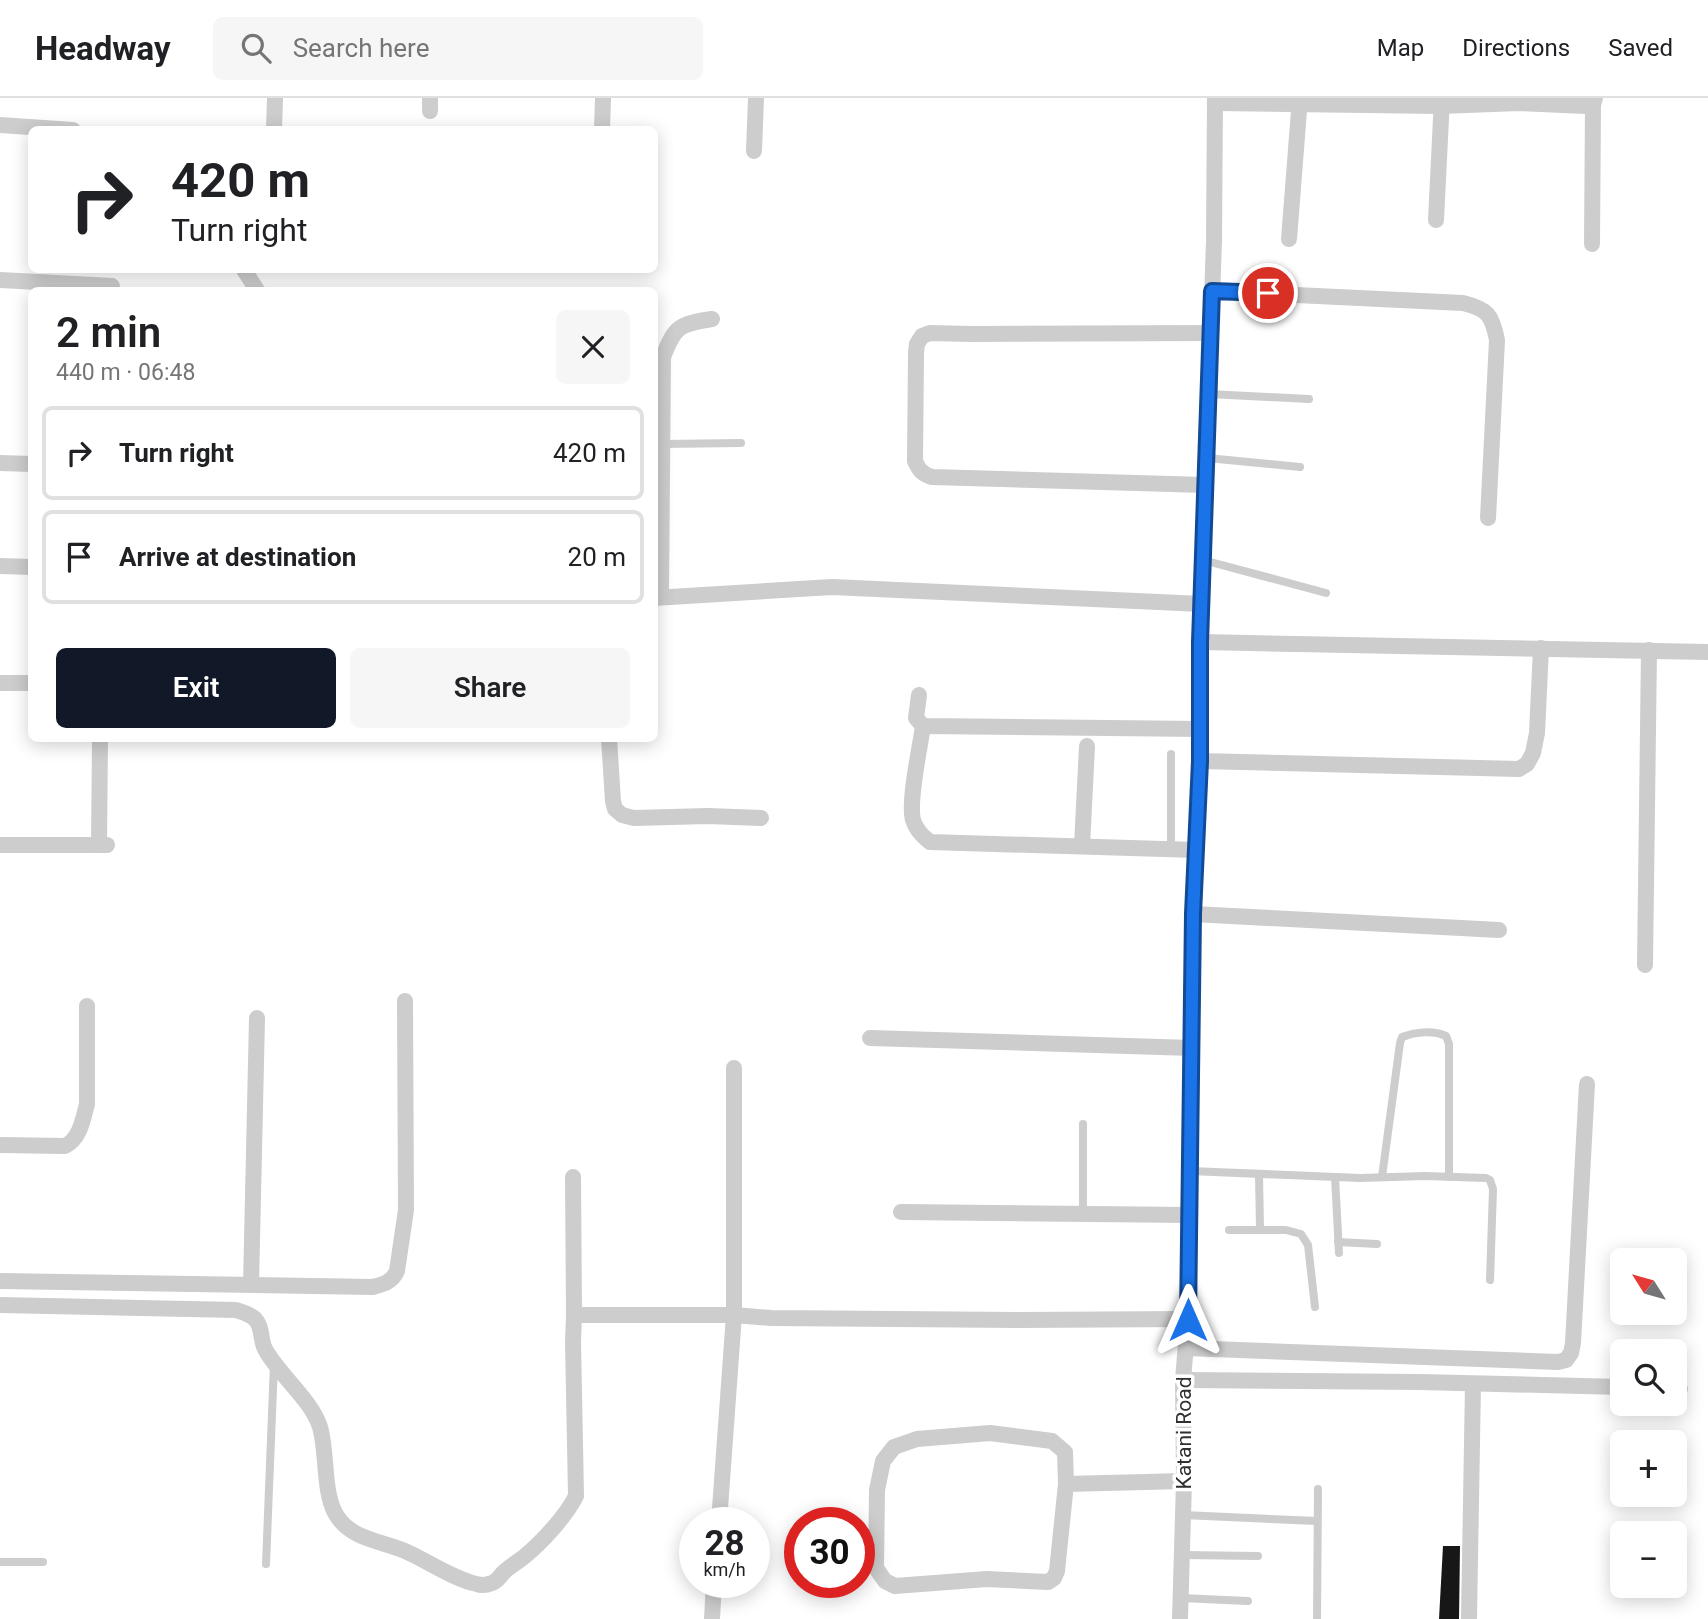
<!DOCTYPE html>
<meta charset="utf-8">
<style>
body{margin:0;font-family:Roboto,sans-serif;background:#f6f6f6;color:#202124;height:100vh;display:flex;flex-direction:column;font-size:26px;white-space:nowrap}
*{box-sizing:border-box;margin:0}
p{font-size:23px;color:#757577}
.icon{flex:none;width:38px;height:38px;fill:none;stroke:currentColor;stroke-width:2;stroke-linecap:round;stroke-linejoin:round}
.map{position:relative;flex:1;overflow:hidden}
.side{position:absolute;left:28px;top:189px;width:630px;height:455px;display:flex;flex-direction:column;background:#fff;border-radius:10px;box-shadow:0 4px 18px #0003}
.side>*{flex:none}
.banner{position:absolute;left:28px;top:28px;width:630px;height:147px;border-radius:10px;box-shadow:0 4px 18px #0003;background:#fff;color:#202124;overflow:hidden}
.needle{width:46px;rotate:307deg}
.fabs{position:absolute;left:1610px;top:1150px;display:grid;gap:14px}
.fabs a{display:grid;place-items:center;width:77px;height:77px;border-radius:10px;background:#fff;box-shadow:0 4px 18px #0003;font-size:35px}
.speed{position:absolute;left:679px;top:1409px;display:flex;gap:14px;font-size:35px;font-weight:700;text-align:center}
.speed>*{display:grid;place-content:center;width:91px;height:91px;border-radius:50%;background:#fff;box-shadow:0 4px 18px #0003;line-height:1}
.speed small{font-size:18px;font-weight:400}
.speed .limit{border:10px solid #d22;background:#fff;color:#111}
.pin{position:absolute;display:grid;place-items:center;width:60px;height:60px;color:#fff;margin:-30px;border:4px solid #fff;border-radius:50%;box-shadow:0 2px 7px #0007}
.me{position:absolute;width:77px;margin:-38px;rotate:0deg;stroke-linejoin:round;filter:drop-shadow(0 0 5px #0008)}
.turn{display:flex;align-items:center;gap:24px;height:147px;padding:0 28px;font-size:32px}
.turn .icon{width:91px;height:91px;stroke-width:2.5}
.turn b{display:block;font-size:49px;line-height:60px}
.round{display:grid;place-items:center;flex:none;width:74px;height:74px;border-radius:10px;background:#f6f6f6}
.overview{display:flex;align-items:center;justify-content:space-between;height:119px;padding:0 28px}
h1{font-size:42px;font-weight:600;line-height:52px}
.primary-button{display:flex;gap:14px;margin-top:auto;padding:14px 28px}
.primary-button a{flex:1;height:80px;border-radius:10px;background:#111827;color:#fff;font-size:28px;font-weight:600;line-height:80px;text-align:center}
.primary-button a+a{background:#f6f6f6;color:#202124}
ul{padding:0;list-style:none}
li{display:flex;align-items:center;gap:21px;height:94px;margin:0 14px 10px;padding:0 14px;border:4px solid #e0e0e0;border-radius:10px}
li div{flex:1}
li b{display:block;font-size:26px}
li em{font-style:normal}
header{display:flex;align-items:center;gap:42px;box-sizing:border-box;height:98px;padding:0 35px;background:#fff;border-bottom:2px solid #e0e0e0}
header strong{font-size:33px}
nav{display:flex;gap:38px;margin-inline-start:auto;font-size:24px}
.search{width:490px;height:63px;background:#f6f6f6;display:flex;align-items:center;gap:18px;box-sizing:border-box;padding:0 24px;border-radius:10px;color:#757577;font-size:26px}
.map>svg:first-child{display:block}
.building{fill:#171717}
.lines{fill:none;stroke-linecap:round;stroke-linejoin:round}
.service{stroke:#cdcdcd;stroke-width:8}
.minor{stroke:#cdcdcd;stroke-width:16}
.route-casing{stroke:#114b97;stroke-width:18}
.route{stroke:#1a73e8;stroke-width:12}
.labels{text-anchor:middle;stroke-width:7;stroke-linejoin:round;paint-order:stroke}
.street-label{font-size:21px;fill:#303030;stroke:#fff}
</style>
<header>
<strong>Headway</strong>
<div class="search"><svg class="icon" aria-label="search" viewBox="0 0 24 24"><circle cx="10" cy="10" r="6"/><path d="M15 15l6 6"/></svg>Search here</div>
<nav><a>Map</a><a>Directions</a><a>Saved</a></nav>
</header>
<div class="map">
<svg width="1708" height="1521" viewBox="0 0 1708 1521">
<rect width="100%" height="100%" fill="#fff"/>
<polygon class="building" points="1443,1448 1460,1448 1459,1521 1439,1521"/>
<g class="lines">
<g class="service">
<polyline points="1209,296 1309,301"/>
<polyline points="662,346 741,345"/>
<polyline points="1207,360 1300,369"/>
<polyline points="1203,462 1326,495"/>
<polyline points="1171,656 1171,751"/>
<polyline points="1083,1026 1083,1115"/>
<polyline points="1190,1073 1360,1080 1425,1078 1486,1080 1490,1082 1493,1091 1490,1182"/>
<polyline points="1259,1076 1260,1132"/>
<polyline points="1335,1079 1339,1155"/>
<path d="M1382,1079l18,-134 2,-6c13,-5 31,-7 44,-1l3,8v133"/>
<polyline points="1229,1132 1286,1132 1301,1136 1308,1147 1315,1209"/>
<polyline points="1338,1144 1377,1146"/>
<polyline points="1183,1417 1317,1423"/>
<polyline points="1182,1457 1258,1458"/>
<polyline points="0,1464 43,1464"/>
<polyline points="266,1466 274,1266"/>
<polyline points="1181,1500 1248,1503"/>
<polyline points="1317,1521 1318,1391"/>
</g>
<g class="minor">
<polyline points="1215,5 1441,8 1519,5 1585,8 1593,7"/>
<polyline points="430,13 430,0"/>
<polyline points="0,27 73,32"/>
<polyline points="274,32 275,0"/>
<polyline points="602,32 603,0"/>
<polyline points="754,53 756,0"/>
<polyline points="1436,122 1442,0"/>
<polyline points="1289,141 1300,0"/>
<polyline points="1592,146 1593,7 1595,0"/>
<polyline points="244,172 257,192"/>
<polyline points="0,182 112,188"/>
<path d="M1212,193l251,12c25,6 29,12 34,37l-9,178"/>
<polyline points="0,365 32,366"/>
<path d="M1205,387l-273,-8c-10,-3 -13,-7 -17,-16l1,-108 1,-9 5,-8 8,-3 42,1 239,-1"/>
<polyline points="0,468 32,469"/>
<path d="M661,499l2,-240c12,-31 16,-33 49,-38"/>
<polyline points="654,500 832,489 1202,506"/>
<polyline points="1200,544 1708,554"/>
<polyline points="0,585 32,585"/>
<polyline points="919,597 916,620 923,628 1200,631"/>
<path d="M923,628c-3,22 -15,75 -10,94 3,10 9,16 17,22l266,8"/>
<polyline points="609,640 613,703 615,711 622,717 634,720 708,718 761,720"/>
<polyline points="1200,663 1519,671 1527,666 1533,655 1537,635 1541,550"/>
<polyline points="0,747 107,747"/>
<polyline points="99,747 100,640"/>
<polyline points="1082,748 1087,648"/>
<polyline points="1193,816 1499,832"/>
<polyline points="1645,867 1649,552"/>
<polyline points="870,940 1192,950"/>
<path d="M0,1047l65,1c15,-7 18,-27 22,-42v-98"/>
<polyline points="573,1079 574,1217"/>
<polyline points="901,1114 1189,1117"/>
<path d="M0,1183l373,6c11,-3 19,-5 24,-16l9,-61 -1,-209"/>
<polyline points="251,1187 257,920"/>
<path d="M0,1207l236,5c6,2 14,4 19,9 8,8 5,21 10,30 13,25 46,50 55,78 8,27 2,71 19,92 16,21 43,22 66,32 21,9 50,29 72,33 5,2 10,1 15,-1 6,-2 7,-6 12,-11 6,-6 14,-10 21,-16 17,-14 41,-40 51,-60l-3,-154 1,-27h160l37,3 247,2 170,-1"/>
<polyline points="1186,1250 1558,1264 1566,1262 1571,1255 1573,1245 1587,986"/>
<polyline points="1183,1282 1420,1284 1622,1289"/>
<polyline points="1675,1291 1680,1291"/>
<polyline points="1066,1386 1065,1354 1052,1343 990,1335 917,1341 894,1349 883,1363 877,1392 876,1470 885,1483 895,1488 987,1481 1048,1484 1054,1480 1057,1473 1066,1386 1184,1383"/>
<polyline points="719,1424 734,1217 734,970"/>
<polyline points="1469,1520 1473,1286"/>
<polyline points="712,1521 714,1484"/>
<polyline points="1180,1521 1184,1383 1183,1282 1188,1221 1193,816 1200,663 1200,544 1214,143 1215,0"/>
</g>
</g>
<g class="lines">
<g class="route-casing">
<polyline id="route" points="1188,1222 1193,816 1200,663 1200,544 1212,193 1268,195"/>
</g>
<use href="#route" class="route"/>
</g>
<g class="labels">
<g class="street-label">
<text transform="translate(1184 1335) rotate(-90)" y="7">Katani Road</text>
</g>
</g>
</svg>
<div class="fabs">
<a><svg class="needle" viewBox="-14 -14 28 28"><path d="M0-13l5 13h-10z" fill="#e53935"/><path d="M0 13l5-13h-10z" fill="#757577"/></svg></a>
<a><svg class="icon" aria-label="search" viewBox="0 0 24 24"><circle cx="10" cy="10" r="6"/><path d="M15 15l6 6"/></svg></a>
<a>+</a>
<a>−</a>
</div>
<div class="speed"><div>28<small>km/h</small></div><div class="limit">30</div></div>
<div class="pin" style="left:1268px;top:195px;background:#d93025"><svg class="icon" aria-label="arrive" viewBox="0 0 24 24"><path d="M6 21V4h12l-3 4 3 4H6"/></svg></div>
<svg class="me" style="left:1188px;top:1222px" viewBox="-20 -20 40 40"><path d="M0-17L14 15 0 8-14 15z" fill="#1a73e8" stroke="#fff" stroke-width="4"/></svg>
<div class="banner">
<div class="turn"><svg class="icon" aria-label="right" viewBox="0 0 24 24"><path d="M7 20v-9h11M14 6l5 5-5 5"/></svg><div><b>420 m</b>Turn right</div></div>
</div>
<section class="side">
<div class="overview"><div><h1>2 min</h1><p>440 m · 06:48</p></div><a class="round"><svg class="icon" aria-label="close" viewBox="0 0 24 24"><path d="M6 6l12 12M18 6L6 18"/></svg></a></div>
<ul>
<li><svg class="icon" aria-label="right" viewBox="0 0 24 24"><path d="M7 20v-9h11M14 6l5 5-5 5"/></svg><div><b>Turn right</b></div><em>420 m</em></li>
<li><svg class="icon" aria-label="arrive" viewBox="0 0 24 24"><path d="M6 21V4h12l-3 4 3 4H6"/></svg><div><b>Arrive at destination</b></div><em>20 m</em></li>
</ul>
<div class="primary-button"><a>Exit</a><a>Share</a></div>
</section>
</div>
